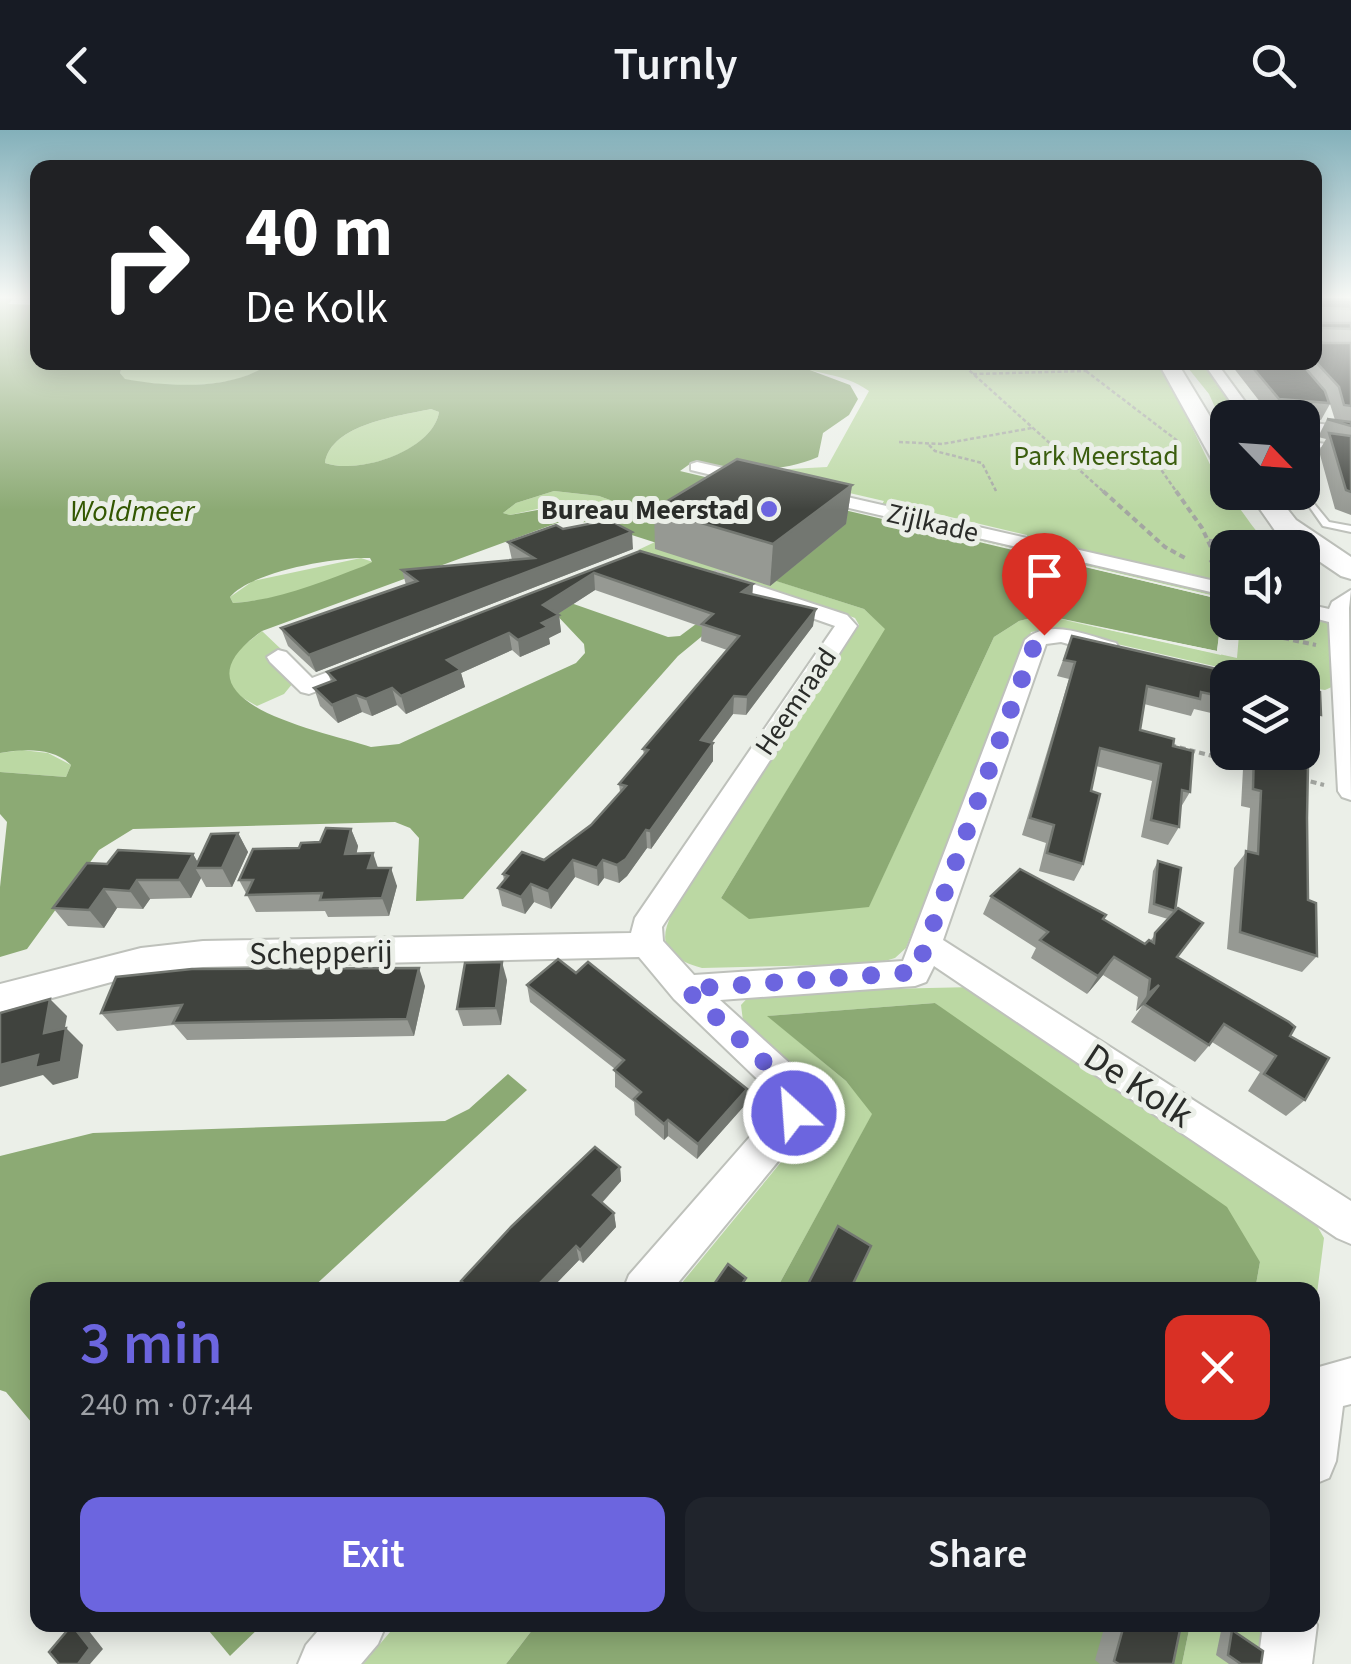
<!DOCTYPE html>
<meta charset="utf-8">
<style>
body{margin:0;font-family:"Source Sans 3",sans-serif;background:#20242c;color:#f1f3f6;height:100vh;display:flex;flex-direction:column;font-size:38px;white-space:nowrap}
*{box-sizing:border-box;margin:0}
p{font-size:32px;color:#9ea1a6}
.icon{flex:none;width:55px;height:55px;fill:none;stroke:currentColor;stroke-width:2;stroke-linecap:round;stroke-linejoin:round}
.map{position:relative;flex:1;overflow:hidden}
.side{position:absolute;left:30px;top:1152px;width:1290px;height:350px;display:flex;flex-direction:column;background:#171b24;border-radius:20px;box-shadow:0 5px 25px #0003}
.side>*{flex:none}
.hud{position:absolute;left:30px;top:30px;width:1292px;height:210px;border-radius:20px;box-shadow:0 5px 25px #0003;background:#202124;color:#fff;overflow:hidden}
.needle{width:65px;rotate:115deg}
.buttons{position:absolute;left:1210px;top:270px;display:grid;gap:20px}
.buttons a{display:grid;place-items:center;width:110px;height:110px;border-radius:20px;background:#171b24;box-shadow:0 5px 25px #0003;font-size:50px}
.pin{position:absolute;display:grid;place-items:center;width:85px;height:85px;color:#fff;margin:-102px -42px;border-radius:50% 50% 50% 0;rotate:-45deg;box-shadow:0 0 10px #0007}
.pin .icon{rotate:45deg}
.me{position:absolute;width:110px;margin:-55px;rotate:334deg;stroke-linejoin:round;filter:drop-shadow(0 0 8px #0008)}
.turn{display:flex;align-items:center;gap:35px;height:210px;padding:0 50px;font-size:45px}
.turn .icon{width:130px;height:130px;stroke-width:2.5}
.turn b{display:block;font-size:70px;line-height:85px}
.round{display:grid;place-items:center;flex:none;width:105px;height:105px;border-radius:20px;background:#20242c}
.overview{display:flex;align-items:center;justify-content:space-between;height:170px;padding:0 50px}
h1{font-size:60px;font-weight:600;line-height:75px;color:#6c65df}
.action{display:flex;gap:20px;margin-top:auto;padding:20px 50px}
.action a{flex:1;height:115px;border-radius:20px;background:#6c65df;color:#fff;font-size:40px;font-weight:600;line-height:115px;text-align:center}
.action a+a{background:#20242c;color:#f1f3f6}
header{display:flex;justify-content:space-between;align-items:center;height:130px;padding:0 50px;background:#171b24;font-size:45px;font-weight:600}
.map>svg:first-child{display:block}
.green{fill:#bbd8a3}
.water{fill:#8caa74;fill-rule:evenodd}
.pier{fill:#ebefe8}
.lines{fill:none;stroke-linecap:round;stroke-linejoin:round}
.lane-casing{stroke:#bec1bb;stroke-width:4}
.street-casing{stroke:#bec1bb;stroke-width:4}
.secondary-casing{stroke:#bec1bb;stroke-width:4}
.path-far1{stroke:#a3a6a1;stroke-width:2.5;stroke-dasharray:4 2.5;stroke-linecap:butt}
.path{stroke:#a3a6a1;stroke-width:4;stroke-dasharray:6 4;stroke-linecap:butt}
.lane{fill:#fff;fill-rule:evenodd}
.street{fill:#fff;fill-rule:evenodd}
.secondary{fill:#fff;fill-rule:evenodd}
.wall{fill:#969993}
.shaded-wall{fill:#737771}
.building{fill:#40433e;stroke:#737771;stroke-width:2.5}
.route{stroke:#6c65df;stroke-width:18;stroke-dasharray:0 32.4}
.poi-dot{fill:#6c65df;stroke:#ebefe8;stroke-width:4}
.labels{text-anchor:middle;stroke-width:10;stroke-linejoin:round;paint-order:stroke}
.far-park-label{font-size:28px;fill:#3b5e0f;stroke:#ebefe8}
.far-poi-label{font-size:28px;font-weight:bold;fill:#2a2c29;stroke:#ebefe8;text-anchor:end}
.far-street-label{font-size:28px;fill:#2a2c29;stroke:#ebefe8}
.far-water-label{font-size:30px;font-style:italic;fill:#335702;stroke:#ebefe8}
.street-label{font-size:32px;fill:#2a2c29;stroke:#ebefe8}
.near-street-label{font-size:38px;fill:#2a2c29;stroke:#ebefe8}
</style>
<header><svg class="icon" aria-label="back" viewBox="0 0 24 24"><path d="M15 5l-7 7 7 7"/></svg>Turnly<svg class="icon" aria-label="search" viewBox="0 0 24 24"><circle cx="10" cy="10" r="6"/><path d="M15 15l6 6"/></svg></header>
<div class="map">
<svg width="1351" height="1534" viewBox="0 0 1351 1534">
<rect width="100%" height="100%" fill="#ebefe8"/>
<g class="green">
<path d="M123,232l148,1c-37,28 -102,24 -146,17l-5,-7z"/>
<path d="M791,233h370l57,118c19,20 32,46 53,66l-43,1 -1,36 -199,-43 -1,-6 -119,-28 -11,4 -17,-4 4,-6 -130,-30 73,-4 42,-76c-29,-20 -53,-15 -78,-28z"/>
<polygon points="1184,233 1206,233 1245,287 1228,288 1227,297 1223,295 1209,264"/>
<path d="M431,279l8,3c-6,39 -80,63 -114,51 6,-39 74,-47 106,-54z"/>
<polygon points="554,361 599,366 621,374 614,378 551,376 510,385 503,383 516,373"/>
<polygon points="914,391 1227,464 1227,469 911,395"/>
<path d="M655,412l209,67 22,20 -165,269 28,20 120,-12 125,-269 25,-16 12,-3 3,-5 203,45 3,-35 62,-1 1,-10 26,12 5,62 -9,4 -22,-3 -1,-9 -40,-1 -211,-48 -20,3 -125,316 -11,10 -20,6 -173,4c-56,-16 -37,-42 -16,-81l173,-262 -4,-7 -11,-4 -206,-64z"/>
<path d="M361,428l12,4c-40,22 -94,38 -140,41l-3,-6 23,-16z"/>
<polygon points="262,501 283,521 268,527 293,553 284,564 257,576 236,564 226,544 233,524"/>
<polygon points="22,620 48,623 71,635 66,647 0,642 0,623"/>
<polygon points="974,857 1308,1080 1324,1108 1313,1195 1312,1160 1255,1160 1260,1132 935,873 768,886 846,951 873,983 776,1160 676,1160 819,986 820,958 743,891 741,875 753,862"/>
<polygon points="396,1495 536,1495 506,1534 363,1534"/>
<polygon points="1190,1495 1265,1495 1259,1534 1182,1534"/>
</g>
<g class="water">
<path d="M0,166h16l-8,8 29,1 1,57 85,1 -3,10 5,6c43,8 110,12 146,-17l520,1 59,22 8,14 -9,16 -26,18 -5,24c-39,17 -83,14 -124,4l-14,10 544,129 -7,51 -183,-38 -3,5 -12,3 -25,16 -125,270 -120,12 -28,-21 164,-269 -21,-20 -273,-87 -34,1 -295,108c-100,70 57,99 109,116l28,-3 177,-81 9,-10 -1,-9 -33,-35 17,-7 100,35 12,-1 24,-18 14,5 -40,33 -215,243 -47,2 3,-63 -9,-10 -15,-6 -262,7 -34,21 -72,99 -27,8v-70l7,-65 -7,-8v-42l66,5 5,-12c-18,-18 -48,-16 -71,-12zM431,279l8,3c-6,39 -81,63 -114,51 6,-39 74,-47 106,-54zM554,361l45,5 22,8 -7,4 -49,-3 -55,10 -7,-2 13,-10zM370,428l2,4 -8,4c-42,16 -85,34 -131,37l-3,-6c22,-26 106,-40 140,-39z"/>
<polygon points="935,873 1227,1077 1260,1132 1255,1160 776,1160 872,984 846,951 767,886"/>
<polygon points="508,944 527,960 310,1160 38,1160 37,1299 6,1262 0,1260 0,1026 93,1003 445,991 469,979"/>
<polygon points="204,1495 262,1495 230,1526"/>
<polygon points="536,1495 1190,1495 1182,1534 506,1534"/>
</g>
<polygon class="pier" points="842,378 1227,469 1222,522 1221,525 1064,490 1217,521 1223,470"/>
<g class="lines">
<g class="lane-casing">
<g id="lane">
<polygon points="1302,311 1351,317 1351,321 1302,315"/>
<polygon points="1302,359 1329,392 1351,396 1351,402 1323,396 1299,362 1302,362"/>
</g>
</g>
<g class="street-casing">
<g id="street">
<polygon points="1203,232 1216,232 1257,288 1242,288"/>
<polygon points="1302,292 1351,297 1351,307 1302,301"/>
<polygon points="697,332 759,346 761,350 753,355 691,340 691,334"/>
<polygon points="812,359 1228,454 1228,466 806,368 806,360"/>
<path d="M716,442l131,43 10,11 -195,301 1,14 31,34 209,-14 122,-321c24,-23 63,-4 91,3l3,5 -11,7 -47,-13 -15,2 -103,296 408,261v43l-14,-6 -403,-272 -8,16 -11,4 -195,14 87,79c7,15 8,30 1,46l-136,165h-49l6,-15 147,-168v-10l-102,-98 -35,-42 -436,10 -62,7 -141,38v-28l141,-36 62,-7 428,-8 4,-15 200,-292 -126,-44v-8z"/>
<polygon points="1351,460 1349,478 1351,670 1342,667 1338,661 1329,492 1302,485 1302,473 1329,479 1332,472"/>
<polygon points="278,520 286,522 312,548 368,527 379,534 376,539 309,564 301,562 270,532 267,527"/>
<polygon points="1351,1228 1351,1274 1343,1276 1336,1331 1329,1348 1312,1355 1312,1239"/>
<polygon points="1312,1485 1317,1495 1312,1534 1258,1534 1263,1495 1312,1495"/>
<polygon points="323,1495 386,1495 378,1514 361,1534 298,1534 306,1515"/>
</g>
</g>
<g class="secondary-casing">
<g id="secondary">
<polygon points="1158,232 1177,232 1228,316 1228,344 1216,337"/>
<polygon points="1248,362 1274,362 1296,390 1351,427 1351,449 1341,446 1276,402"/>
</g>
</g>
<g class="path-far1">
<polyline points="960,232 1106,364"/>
<polyline points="1086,241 1179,312 1153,328 1178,364"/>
<polyline points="973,244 1086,241 1097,232"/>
<polyline points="899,312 942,314 1032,298"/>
<polyline points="929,315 935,321 982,333 996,361"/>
<polyline points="1061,323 1153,328"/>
</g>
<g class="path">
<polyline points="1103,361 1165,417 1185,428"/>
<polyline points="1176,361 1202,398 1216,428 1208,434"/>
<polyline points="1209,411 1266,411"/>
<polyline points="1254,502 1316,515"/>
<polyline points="1170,615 1251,636"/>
<polyline points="1301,649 1324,655"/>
</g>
<use href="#lane" class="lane"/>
<use href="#street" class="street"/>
<use href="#secondary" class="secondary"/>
</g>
<g class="wall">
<polygon points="1315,166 1351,166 1351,385 1335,379 1319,321 1326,309 1318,307 1327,289 1335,290 1330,274 1321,290 1271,286 1229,232 1315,232"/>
<polygon points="852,355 846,394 770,456 655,419 654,379"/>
<polygon points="563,399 633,419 316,542 288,516 281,498 406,455 402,440 512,430 508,412"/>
<polygon points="640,421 753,454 752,464 813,496 746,585 733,584 711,613 713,613 713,631 651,719 647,718 627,746 619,753 604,748 598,756 575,747 551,779 534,772 525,784 502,776 498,758 504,751 503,744 544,730 591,695 620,662 619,654 644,625 643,619 727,520 701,511 702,497 595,460 558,484 559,485 561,502 549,508 550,514 520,527 512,520 461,543 465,557 406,584 397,575 372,586 362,582 338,593 320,576 314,558 331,551 327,542"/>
<polygon points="1072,506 1228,548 1228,587 1194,579 1191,586 1144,574 1140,600 1173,616 1190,662 1181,677 1179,697 1168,715 1141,707 1152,651 1096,636 1091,661 1083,734 1074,751 1039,741 1046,713 1022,705 1069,549 1057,546"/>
<polygon points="1302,558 1321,585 1309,602 1307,688 1308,770 1317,826 1302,842 1227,819 1234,738 1247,721 1250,678 1241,676 1243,639 1254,623 1302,622"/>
<polygon points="351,699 358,716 356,724 378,738 397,756 389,786 328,787 325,781 256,782 239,750 299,718 320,712"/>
<polygon points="238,703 248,722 232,757 206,757 201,748 191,768 150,769 143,779 117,778 104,798 68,796 53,778 107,734 193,724 198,733"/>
<polygon points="1158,731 1175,781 1178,827 1290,906 1305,970 1286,986 1248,961 1260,942 1212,912 1195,932 1131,892 1143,875 1136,881 1138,867 1103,845 1087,864 1031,828 1036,818 983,784 991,766 1106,785 1103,790 1145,814 1150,811 1168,789 1148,783 1153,741"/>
<polygon points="116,847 425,856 414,906 187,910 174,895 117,901 101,883"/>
<polygon points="507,850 501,895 463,896 457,879"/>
<polygon points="527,855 745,975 697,1029 668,1006 664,1010 635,985 634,972 615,957 615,939 530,872"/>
<polygon points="620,1037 621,1051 602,1073 614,1083 616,1097 583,1133 579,1130 550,1160 461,1160 464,1156 461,1151"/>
<polygon points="1105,1495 1181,1495 1173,1534 1100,1534 1095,1530"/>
<polygon points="1232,1500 1261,1534 1229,1534 1216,1525 1221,1501"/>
</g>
<g class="shaded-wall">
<polygon points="852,355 846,394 770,456 773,414"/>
<polygon points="632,402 633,419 316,542 309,525"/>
<polygon points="594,443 595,460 550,489 559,485 561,502 549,508 550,514 520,527 518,510 543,475"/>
<polygon points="753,454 752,470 742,462"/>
<polygon points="816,479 813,496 746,585 747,567"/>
<polygon points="509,503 512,520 461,543 465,557 406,584 401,566 447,530"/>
<polygon points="392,558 397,575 372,586 366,569"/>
<polygon points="356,565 362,582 338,593 332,575"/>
<polygon points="734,566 733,584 701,627 701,610"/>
<polygon points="713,613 713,631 651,719 650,701"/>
<polygon points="351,699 358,716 353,742 345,724"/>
<polygon points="646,700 647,718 627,746 619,753 617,735"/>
<polygon points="238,703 248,722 232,757 222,738"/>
<polygon points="373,723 379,741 368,738"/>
<polygon points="193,724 201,738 195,738 201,748 191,768 179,750"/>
<polygon points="573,730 575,747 551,779 548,761"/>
<polygon points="603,730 604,748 598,756 597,738"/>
<polygon points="391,738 397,756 389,786 382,768"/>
<polygon points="137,750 150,769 143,779 130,761"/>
<polygon points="531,754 534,772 525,784 521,767"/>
<polygon points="104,759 117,778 104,798 89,780"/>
<polygon points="1114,827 1103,845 1087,864 1098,846"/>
<polygon points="502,832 507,850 501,895 496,878"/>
<polygon points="419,838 425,856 414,906 407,889"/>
<polygon points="1159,855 1147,872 1136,881 1148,864"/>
<polygon points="50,869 67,886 61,920 44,903"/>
<polygon points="66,898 83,915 78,948 53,955 43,945 0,957 0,935"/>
<polygon points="747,959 745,975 697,1029 698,1014"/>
<polygon points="668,990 668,1006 664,1010 664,994"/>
<polygon points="620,1037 621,1051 596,1079 593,1065"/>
<polygon points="614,1083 616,1097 583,1133 580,1120"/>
<polygon points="576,1116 579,1130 550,1160 541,1160 539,1154"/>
<polygon points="72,1495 85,1496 103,1519 90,1534 78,1534"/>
</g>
<g class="building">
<polygon points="1315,166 1351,166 1351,179 1322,178 1318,189 1322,193 1351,193 1351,199 1322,198 1319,210 1323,213 1351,213 1351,276 1344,275 1339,257 1315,231"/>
<polygon points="1248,232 1300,232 1325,261 1329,273 1279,269"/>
<polygon points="1327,289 1351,292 1351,296"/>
<polygon points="1329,303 1351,306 1351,362 1346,360"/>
<polygon points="737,329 852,355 773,414 654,379"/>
<polygon points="609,390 632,402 309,525 281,498 417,451 402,440 534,428 508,412 556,395 563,399"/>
<polygon points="640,421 753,454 742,462 816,479 747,567 734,566 701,610 713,613 650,701 646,700 626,729 617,735 603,730 597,738 573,730 548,761 531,754 521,767 498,758 508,746 503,744 522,722 544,730 591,695 626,656 619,654 648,620 643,619 739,506 702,494 713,484 594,443 543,475 559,485 542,493 548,497 518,510 509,503 447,530 461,540 401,566 392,558 366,569 356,565 332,575 314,558 335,550 327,542"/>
<polygon points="1072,506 1256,548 1228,548 1228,568 1201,562 1200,569 1147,556 1140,600 1174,609 1173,616 1193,621 1190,662 1182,660 1179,697 1151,690 1161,634 1100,618 1091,661 1100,664 1083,734 1047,723 1054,695 1030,688 1075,532 1064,530"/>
<polygon points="1302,558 1320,562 1321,585 1309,582 1307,688 1308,770 1316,773 1317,826 1240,802 1246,721 1258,724 1261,661 1253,659 1254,622 1264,624 1264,622 1302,622"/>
<polygon points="326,698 351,699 345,724 373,723 368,738 391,738 382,768 320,770 322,763 246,765 253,750 239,750 253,719 299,718 301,713 320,712"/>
<polygon points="238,703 222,738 195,738 211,704"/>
<polygon points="118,720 193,724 179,750 137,750 130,761 104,759 89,780 53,778 87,733 107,734"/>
<polygon points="1158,731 1181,738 1175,781 1154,774"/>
<polygon points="1020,739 1106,785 1103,789 1145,814 1149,810 1154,813 1155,803 1178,778 1203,793 1177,827 1289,892 1295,897 1290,906 1329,928 1305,970 1264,944 1276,926 1224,894 1209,915 1144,874 1159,855 1148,864 1150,849 1114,827 1098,846 1040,810 1048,802 991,766"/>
<polygon points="558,829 576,843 588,832 747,959 698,1014 668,990 664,994 634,969 641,962 614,940 624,930 527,855"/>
<polygon points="502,832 496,878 457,879 465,833"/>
<polygon points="419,838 407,889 173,893 182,875 101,883 116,847 192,839"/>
<polygon points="50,869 44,903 66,898 61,932 35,938 38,925 0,935 0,883"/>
<polygon points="595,1017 620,1037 593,1065 614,1083 580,1120 576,1116 539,1154 544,1160 461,1160 466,1155 461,1151 511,1097"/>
<polygon points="838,1096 871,1116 850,1160 805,1160"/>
<polygon points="728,1134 746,1148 738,1160 710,1160"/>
<polygon points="72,1495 90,1518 78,1534 59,1534 49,1522"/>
<polygon points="1124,1495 1181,1495 1173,1534 1119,1534 1114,1531"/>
<polygon points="1232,1500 1263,1521 1261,1534 1241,1534 1228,1525"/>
</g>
<linearGradient id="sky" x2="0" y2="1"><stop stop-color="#83b0ba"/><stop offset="0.44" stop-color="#f6f8f5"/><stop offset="1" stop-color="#f6f8f5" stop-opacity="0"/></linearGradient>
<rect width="1351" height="380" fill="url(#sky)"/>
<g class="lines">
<polyline class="route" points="794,983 794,960 686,859 916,842 1036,510 1044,505"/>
</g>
<circle class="poi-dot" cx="769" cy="379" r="10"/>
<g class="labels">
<g class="far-park-label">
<text x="1096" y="335">Park Meerstad</text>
</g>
<g class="far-poi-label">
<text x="749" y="389">Bureau Meerstad</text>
</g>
<g class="far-street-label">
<text transform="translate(933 392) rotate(13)" y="10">Zijlkade</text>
<text transform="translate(795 571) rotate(-56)" y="10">Heemraad</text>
</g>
<g class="far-water-label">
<text x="132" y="391">Woldmeer</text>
</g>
<g class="street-label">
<text transform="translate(321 822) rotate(-1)" y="11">Schepperij</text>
</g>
<g class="near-street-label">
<text transform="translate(1139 955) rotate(33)" y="13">De Kolk</text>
</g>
</g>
</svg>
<div class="buttons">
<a><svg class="needle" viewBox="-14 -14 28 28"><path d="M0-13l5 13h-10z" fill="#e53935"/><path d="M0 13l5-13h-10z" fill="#9ea1a6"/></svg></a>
<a><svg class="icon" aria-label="sound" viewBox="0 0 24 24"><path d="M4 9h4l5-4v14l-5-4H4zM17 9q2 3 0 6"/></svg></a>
<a><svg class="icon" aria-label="layers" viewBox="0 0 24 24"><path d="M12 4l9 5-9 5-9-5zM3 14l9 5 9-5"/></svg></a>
</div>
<div class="pin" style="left:1044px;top:505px;background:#d93025"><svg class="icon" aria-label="arrive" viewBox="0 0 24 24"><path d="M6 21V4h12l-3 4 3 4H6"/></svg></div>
<svg class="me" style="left:794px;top:983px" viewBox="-20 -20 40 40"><circle r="17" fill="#6c65df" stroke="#fff" stroke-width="3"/><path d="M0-11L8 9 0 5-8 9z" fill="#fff"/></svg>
<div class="hud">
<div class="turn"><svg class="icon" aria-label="right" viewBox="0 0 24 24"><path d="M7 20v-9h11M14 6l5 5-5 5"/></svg><div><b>40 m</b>De Kolk</div></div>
</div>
<section class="side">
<div class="overview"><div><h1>3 min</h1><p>240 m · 07:44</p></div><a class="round" style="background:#d93025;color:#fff"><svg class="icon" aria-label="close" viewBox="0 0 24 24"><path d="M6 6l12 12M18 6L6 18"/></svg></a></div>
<div class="action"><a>Exit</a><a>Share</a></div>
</section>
</div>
